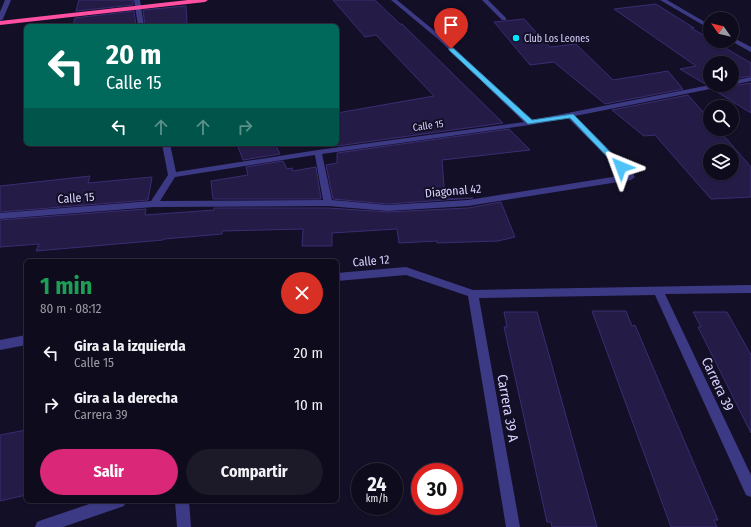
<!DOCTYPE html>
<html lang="es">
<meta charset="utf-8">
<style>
body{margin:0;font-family:"Fira Sans Condensed",sans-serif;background:#1c1929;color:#f1f3f6;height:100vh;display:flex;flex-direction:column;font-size:15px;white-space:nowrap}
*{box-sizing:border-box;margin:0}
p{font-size:13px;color:#9b9ba3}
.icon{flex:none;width:22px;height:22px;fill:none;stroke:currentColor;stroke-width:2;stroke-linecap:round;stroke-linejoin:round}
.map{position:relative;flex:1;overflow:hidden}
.sheet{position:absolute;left:24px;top:259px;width:315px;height:244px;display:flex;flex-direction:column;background:#0e0b1c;border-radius:6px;box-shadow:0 1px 3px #0004,0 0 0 1px #2e2b3b}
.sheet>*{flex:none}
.top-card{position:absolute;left:24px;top:24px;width:315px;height:122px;border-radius:6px;box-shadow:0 1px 3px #0004,0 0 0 1px #2e2b3b;background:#00695c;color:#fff;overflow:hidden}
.needle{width:26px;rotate:304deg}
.buttons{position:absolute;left:703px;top:12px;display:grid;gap:8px}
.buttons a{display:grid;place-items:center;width:36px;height:36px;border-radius:50%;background:#0e0b1c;box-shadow:0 1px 3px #0004,0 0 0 1px #2e2b3b;font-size:20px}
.speed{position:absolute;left:351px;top:463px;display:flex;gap:8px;font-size:20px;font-weight:700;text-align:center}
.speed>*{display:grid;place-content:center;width:52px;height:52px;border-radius:50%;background:#0e0b1c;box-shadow:0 1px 3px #0004,0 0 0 1px #2e2b3b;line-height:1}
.speed small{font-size:10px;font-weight:400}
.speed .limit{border:6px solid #d22;background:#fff;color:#111}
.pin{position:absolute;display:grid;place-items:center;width:34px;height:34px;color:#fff;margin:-41px -17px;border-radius:50% 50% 50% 0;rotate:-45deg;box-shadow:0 0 4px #0007}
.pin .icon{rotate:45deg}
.me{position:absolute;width:44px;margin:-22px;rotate:316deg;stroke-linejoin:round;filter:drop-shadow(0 0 3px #0008)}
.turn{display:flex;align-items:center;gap:14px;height:84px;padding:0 16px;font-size:18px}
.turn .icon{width:52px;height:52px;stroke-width:2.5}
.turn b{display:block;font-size:28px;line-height:34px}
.lanes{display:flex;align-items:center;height:38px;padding:0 16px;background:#0003;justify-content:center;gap:20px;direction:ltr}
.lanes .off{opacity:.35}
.round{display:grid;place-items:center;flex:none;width:42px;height:42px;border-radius:21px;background:#1c1929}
.summary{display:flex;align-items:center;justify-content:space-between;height:68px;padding:0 16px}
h1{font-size:24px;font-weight:700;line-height:30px;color:#1e9e55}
.primary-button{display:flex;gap:8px;margin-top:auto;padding:8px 16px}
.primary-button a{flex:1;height:46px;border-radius:24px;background:#db2777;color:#fff;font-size:16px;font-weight:700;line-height:46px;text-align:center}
.primary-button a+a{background:#1c1929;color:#f1f3f6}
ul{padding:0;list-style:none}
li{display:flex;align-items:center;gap:12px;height:52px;padding:0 16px}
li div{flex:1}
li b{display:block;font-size:15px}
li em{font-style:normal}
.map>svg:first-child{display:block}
.building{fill:#241b47;stroke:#3b2d73;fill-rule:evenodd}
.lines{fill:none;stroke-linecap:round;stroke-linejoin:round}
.minor{fill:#3d3a85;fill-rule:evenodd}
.highway{fill:#ff4fa3;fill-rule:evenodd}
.route{fill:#4fc3f7;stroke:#337fa1}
.poi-dot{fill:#00e5ff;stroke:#130f26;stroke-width:1.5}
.labels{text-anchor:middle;stroke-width:4;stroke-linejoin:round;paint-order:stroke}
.far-poi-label{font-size:10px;fill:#d9d4ff;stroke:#130f26;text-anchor:start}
.far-street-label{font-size:10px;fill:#d9d4ff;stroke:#130f26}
.street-label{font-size:12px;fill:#d9d4ff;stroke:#130f26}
.near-street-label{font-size:14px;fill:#d9d4ff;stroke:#130f26}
</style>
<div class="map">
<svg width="751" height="527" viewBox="0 0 751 527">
<rect width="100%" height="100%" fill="#130f26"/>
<g class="building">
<polygon points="79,0 133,0 133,5 76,11"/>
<polygon points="333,0 375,0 400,24 402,24 503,123 337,146 337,113 434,96 376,35 365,37"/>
<polygon points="656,4 694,28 691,28 710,39 710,41 713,41 751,63 751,76 732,79 732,63 710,63 710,84 705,84 680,69 696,66 614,9"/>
<polygon points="186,6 187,23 145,26 143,10"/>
<polygon points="134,11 136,26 73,26 75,18"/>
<polygon points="524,19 550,47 576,44 613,80 668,71 683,89 605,104 554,62 530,65 494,22"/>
<polygon points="751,83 751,113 714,90 721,88 724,85 732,86"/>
<path d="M688,95l22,25v9h8l33,38v30l-40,2 -56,-64 -11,1 -32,-26zM710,151h22v22h-22z"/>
<polygon points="509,129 530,150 442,160 445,199 473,198 388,204 333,199 326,165 337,163 337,153"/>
<polygon points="237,144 275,144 280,154 243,160"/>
<polygon points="283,161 287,169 292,168 293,171 316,167 321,199 213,199 211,181 248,175 246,167"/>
<polygon points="90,176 88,183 152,177 148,200 0,212 0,186"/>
<polygon points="501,202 515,237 498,241 437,243 437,241 399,243 397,229 332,233 332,246 302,246 303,229 222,231 222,234 164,239 163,240 36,251 39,244 0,247 0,220 146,209 145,215 214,210 214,208 328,208 388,212 468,208"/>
<polygon points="592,311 626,311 632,326 635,325 718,520 714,520 717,527 671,527"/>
<polygon points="504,312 537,312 597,527 552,527 551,522 547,522 504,327 507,327"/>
<polygon points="693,312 727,312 751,355 751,433 698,327 701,327"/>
<polygon points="26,430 26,495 0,501 0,435"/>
</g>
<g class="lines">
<g class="minor">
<polygon points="5,0 11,0 3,19 0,21 0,12"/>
<polygon points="134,0 140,0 144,26 138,26"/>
<path d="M391,0h6l45,37 90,83 178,-35h13l-3,2 -145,29 59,59 1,2 -4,3 -163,26 -80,5 -60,-5 -174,1 -154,12v-6l151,-12 17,-26 -6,-31h8l6,28 142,-22 206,-28 -86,-83zM568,118l57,57 -157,25 -80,5 -56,-5 -10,-46 208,-29zM315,155l8,45 -163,1 15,-24z"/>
<polygon points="482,0 488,0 506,18 506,20 502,20"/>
<polygon points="660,0 667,0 710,25 710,29"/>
<polygon points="732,37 751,47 751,52 731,41"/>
<polygon points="751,77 751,81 732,85 732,81"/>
<polygon points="406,267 473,290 751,285 751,293 665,294 751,475 751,497 746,495 655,295 479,298 520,527 506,527 468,296 406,275 337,281 337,273"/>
<polygon points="26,335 26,345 0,350 0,340"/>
<polygon points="98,501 126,501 124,506 63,527 35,527 37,522 42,520"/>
<polygon points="175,501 189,501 191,527 177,527"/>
</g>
<polygon class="highway" points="188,0 208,0 205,2 0,25 0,21"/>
</g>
<polygon class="route" points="449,48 453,48 532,120 573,114 625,167 618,168 570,118 528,124 449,50"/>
<circle class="poi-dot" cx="516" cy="38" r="4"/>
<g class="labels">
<g class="far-poi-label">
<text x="524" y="42">Club Los Leones</text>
</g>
<g class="far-street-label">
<text transform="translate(428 125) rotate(-8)" y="4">Calle 15</text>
</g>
<g class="street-label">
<text transform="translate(453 191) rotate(-5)" y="4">Diagonal 42</text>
<text transform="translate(76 198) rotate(-4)" y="4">Calle 15</text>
<text transform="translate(371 261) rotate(-5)" y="4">Calle 12</text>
</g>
<g class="near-street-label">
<text transform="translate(718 384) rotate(65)" y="5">Carrera 39</text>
<text transform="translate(508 408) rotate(80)" y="5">Carrera 39 A</text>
</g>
</g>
</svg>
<div class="buttons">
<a><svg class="needle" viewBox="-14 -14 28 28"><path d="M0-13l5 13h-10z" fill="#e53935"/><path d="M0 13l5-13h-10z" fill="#9b9ba3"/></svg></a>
<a><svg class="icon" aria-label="sound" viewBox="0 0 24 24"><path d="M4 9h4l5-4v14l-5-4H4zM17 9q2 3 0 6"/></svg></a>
<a><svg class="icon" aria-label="search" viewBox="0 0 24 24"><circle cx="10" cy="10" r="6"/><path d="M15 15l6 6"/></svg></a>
<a><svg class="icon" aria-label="layers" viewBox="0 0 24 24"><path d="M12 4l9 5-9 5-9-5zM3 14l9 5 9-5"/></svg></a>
</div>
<div class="speed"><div>24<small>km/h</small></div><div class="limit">30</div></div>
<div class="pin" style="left:451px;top:49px;background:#d93025"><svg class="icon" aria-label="arrive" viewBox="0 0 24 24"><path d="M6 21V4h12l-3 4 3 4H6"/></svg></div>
<svg class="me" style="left:621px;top:167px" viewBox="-20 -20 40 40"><path d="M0-17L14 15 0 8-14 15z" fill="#4fc3f7" stroke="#fff" stroke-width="4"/></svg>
<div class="top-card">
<div class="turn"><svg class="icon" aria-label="left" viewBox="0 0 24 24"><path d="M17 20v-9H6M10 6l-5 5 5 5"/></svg><div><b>20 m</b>Calle 15</div></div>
<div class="lanes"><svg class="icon" aria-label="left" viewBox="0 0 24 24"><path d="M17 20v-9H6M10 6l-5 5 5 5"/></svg><svg class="icon off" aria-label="ahead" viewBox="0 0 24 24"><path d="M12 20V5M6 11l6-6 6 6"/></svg><svg class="icon off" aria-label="ahead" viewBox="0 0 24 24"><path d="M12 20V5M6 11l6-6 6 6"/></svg><svg class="icon off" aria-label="right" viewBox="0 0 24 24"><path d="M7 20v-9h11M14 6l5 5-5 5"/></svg></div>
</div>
<section class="sheet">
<div class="summary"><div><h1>1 min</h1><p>80 m · 08:12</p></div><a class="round" style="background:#d93025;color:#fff"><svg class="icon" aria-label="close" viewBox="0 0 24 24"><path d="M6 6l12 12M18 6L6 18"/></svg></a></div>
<ul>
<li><svg class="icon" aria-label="left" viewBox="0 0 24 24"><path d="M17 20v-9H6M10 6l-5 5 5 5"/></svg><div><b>Gira a la izquierda</b><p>Calle 15</p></div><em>20 m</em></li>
<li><svg class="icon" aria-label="right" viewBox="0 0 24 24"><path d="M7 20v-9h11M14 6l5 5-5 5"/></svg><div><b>Gira a la derecha</b><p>Carrera 39</p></div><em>10 m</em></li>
</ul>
<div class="primary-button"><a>Salir</a><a>Compartir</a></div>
</section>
</div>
